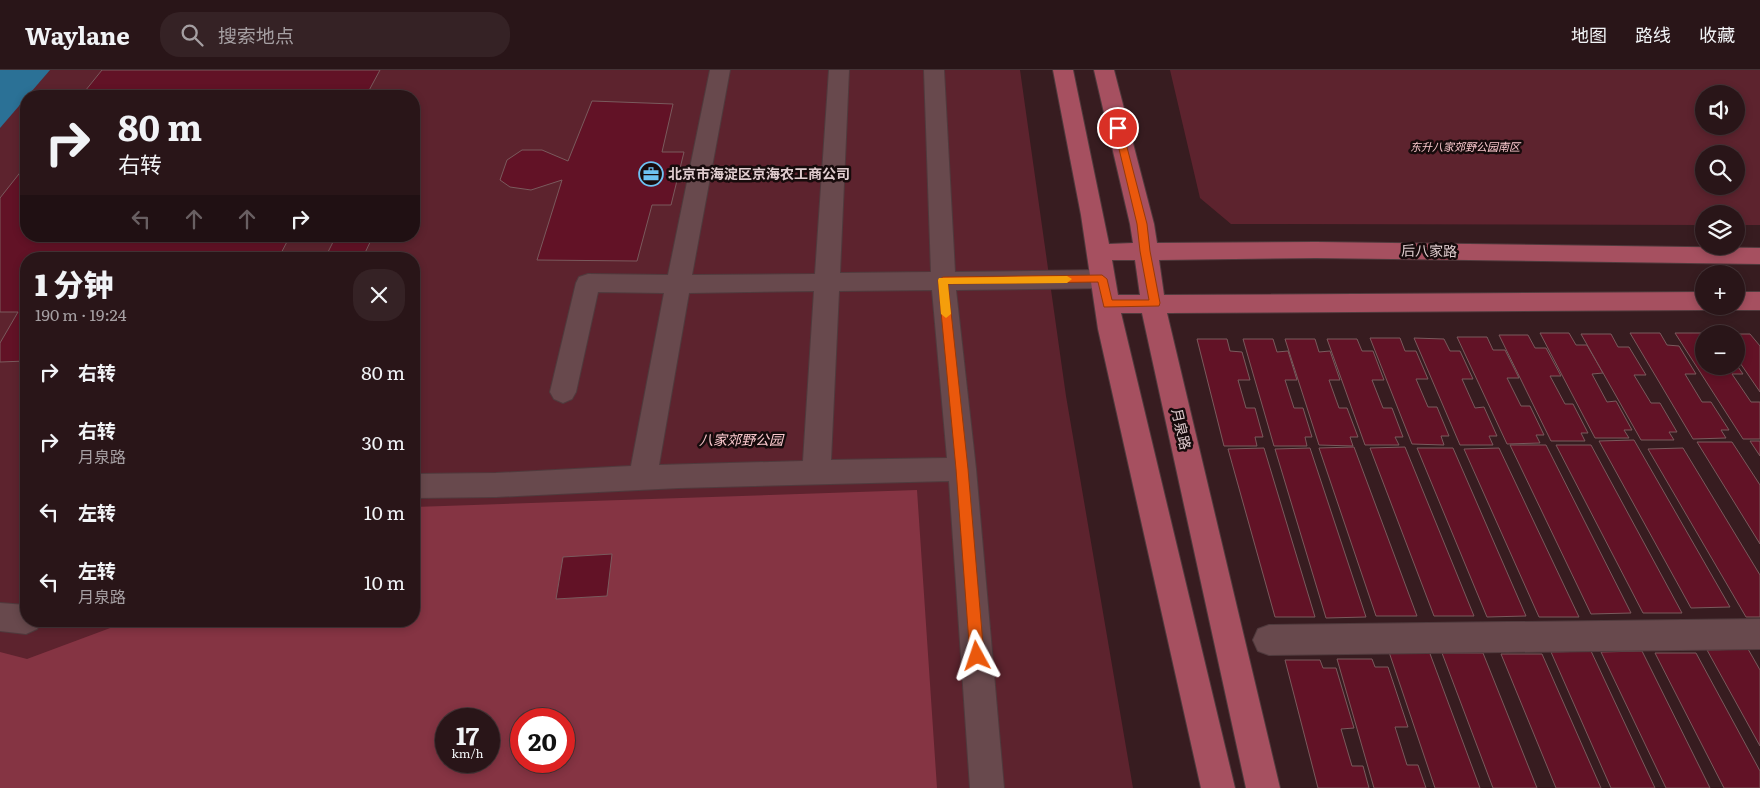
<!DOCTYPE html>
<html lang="zh">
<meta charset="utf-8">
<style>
body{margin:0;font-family:Literata,"Noto Sans SC",serif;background:#352225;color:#f1f3f6;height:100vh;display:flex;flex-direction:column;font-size:19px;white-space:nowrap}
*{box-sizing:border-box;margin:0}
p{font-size:16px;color:#a59fa2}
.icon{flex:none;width:28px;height:28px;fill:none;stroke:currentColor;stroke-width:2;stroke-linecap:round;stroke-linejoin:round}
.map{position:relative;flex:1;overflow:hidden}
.sheet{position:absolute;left:20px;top:182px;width:400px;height:375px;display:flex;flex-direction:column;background:#291518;border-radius:20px;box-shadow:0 2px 8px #0003,0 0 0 1px #453437}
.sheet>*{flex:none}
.top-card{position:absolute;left:20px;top:20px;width:400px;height:152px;border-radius:20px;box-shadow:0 2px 8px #0003,0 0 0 1px #453437;background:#291518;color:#f1f3f6;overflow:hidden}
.tools{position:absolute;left:1695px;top:15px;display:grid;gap:10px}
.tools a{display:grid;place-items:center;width:50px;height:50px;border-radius:50%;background:#291518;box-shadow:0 2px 8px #0003,0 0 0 1px #453437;font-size:25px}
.speed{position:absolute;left:435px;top:638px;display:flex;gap:10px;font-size:25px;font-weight:700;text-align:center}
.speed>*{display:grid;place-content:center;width:65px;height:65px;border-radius:50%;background:#291518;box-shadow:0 2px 8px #0003,0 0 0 1px #453437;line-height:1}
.speed small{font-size:12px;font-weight:400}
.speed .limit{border:8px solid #d22;background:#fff;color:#111}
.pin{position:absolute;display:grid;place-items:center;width:42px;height:42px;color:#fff;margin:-21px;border:2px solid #fff;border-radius:50%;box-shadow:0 1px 5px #0007}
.me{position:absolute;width:55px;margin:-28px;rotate:355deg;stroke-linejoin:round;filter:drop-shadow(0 0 4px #0008)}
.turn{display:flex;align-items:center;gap:18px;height:105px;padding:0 15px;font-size:22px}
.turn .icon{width:65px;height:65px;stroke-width:2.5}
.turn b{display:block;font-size:35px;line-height:42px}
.lanes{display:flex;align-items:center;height:48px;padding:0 15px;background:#0003;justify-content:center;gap:25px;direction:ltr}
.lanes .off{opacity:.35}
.round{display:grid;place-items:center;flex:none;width:52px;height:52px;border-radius:20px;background:#352225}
.summary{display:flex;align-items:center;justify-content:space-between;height:85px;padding:0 15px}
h1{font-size:30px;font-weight:800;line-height:38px}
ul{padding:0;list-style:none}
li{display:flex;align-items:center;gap:15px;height:70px;padding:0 15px}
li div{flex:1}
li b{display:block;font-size:19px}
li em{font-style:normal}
header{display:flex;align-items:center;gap:30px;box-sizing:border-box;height:70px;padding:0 25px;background:#291518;border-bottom:1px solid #453437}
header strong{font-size:24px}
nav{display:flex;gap:28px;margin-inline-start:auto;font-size:18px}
.search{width:350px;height:45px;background:#352225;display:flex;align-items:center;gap:12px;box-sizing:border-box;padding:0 18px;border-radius:20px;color:#a59fa2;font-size:19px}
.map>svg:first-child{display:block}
.green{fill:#5d232e;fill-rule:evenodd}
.forest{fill:#853443;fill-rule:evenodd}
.water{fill:#2b7196}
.building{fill:#621226;stroke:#7a5a5d}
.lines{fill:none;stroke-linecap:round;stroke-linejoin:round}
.minor-casing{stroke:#503a3d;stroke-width:2}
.major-casing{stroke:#503a3d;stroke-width:2}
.minor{fill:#68494d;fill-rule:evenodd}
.major{fill:#a65060;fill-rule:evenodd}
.route{fill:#ea580c;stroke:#983908}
.slow{fill:#f59e0b}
.labels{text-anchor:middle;stroke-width:5;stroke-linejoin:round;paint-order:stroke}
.far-park-label{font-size:11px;font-style:italic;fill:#fbc9ce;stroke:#170b0c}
.poi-label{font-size:14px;font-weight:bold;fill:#e0cdcf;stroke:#170b0c;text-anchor:start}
.street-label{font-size:14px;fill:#e0cdcf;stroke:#170b0c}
.park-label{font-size:14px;font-style:italic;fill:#fbc9ce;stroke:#170b0c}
</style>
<header>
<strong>Waylane</strong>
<div class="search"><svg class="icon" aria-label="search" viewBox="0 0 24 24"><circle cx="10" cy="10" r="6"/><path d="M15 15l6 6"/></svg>搜索地点</div>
<nav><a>地图</a><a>路线</a><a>收藏</a></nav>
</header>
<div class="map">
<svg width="1760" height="718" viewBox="0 0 1760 718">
<rect width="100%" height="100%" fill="#371c20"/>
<g class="green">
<path d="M0,0h1020l46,326 67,392h-1133zM26,26h388v140h-388zM26,189h388v362h-388zM446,649h43v42h-43zM521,649h43v42h-43z"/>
<path d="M1170,0h590v155h-24v-11h-32v11l-473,-1 -31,-26zM1704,24h32v32h-32zM1704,84h32v32h-32z"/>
</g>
<path class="forest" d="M917,420l20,298h-937v-136l27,7 102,-38h285v-114zM446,649h43v42h-43zM521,649h43v42h-43z"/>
<polygon class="water" points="0,0 50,0 0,58"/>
<g class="building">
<polygon points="102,0 380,0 366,26 81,26"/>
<polygon points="592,31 673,34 662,82 684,82 671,135 652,135 637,191 537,190 562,110 531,120 510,117 500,110 507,90 522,80 542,80 568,91"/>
<polygon points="26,95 26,166 290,166 278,189 26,189 26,291 0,292 0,273 18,242 0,242 0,128"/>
<polygon points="336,166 373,166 363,187 326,186"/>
<polygon points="1540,263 1569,263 1576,275 1587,275 1603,303 1592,304 1607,332 1616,331 1632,360 1624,360 1629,368 1595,368"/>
<polygon points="1630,263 1660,263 1667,275 1679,276 1696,304 1685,304 1702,332 1711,332 1729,360 1721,360 1726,368 1693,369"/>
<polygon points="1675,263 1706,263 1704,264 1704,296 1736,296 1736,294 1743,304 1732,304 1751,332 1760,332 1760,369 1743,369"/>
<polygon points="1581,264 1611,264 1618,277 1629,277 1646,305 1634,305 1651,333 1660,333 1677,362 1669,362 1674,370 1641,370"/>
<polygon points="1736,264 1750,264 1760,276 1760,322 1736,287"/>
<polygon points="1499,265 1528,265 1535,278 1546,278 1561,306 1550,306 1565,334 1573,334 1588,363 1581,363 1585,371 1551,371"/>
<polygon points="1457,267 1487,267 1493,280 1505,280 1519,308 1507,308 1521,336 1530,336 1544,365 1536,365 1540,373 1507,374"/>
<polygon points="1370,268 1400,268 1405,281 1416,281 1428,309 1416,309 1428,337 1437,337 1449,366 1441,366 1444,375 1412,374"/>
<polygon points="1414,268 1444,269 1450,281 1460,281 1473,309 1462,309 1475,338 1484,337 1497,366 1489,366 1493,375 1460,375"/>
<polygon points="1197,269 1227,269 1230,281 1242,282 1250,310 1238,310 1246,338 1255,338 1263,367 1255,367 1257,376 1224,376"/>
<polygon points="1243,269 1273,269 1277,282 1288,281 1297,310 1285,310 1294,338 1303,338 1312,367 1305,367 1307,376 1274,376"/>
<polygon points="1285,269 1315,269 1319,282 1330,281 1340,310 1329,310 1339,338 1347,338 1358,367 1350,367 1353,376 1319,375"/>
<polygon points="1327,269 1357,269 1362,281 1373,281 1384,310 1372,310 1383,338 1392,338 1403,367 1395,367 1399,375 1365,375"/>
<polygon points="1634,370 1730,537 1691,538 1599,371"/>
<polygon points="1750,371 1760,371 1760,386"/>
<polygon points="1697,372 1732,372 1760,415 1760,474"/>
<polygon points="1510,375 1546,375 1631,543 1591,544"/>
<polygon points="1556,375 1591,375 1682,543 1643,543"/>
<polygon points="1354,377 1417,546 1376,546 1319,378"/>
<polygon points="1405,377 1474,546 1434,546 1370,378"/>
<polygon points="1264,378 1315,547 1275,547 1228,379"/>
<polygon points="1310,378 1366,547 1326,548 1275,379"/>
<polygon points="1417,378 1453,378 1526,546 1487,547"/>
<polygon points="1499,378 1579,547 1539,547 1464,379"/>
<polygon points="1683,378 1760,505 1760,547 1746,547 1648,379"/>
<polygon points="612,484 607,526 556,529 563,487"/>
<polygon points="1748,579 1760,600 1760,676 1707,580"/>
<polygon points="1429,581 1480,718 1435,718 1389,582"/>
<polygon points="1591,581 1655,718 1611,718 1551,582"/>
<polygon points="1642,581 1710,718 1666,718 1601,582"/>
<polygon points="1442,583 1483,583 1537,718 1493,718"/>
<polygon points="1655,583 1696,583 1760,701 1760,718 1724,718"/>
<polygon points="1501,584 1542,584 1601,718 1556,718"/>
<polygon points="1337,589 1372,589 1375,597 1388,597 1408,657 1395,657 1407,695 1418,695 1426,718 1374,718"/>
<polygon points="1285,590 1320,590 1323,598 1336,598 1354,658 1341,659 1352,696 1363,696 1369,718 1318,718"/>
</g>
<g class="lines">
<g class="minor-casing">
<g id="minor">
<path d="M710,0h20l-38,205 123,-1 14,-204h20l-9,203 91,-1 -7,-202h20l11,202 147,-2 9,3 3,6 -3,6 -9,3 -146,2 20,179 28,319h-34l-21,-307 -270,7 -183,9 -82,1v-24l82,-1 135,-7 33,-173 -66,-1 -22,100 -4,7 -9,4 -9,-4 -4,-7 26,-109 3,-6 9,-3 80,1zM932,220l15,168 -116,2 8,-169zM814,221l-11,170 -144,4 30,-172z"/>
<polygon points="0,533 26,535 26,551 41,551 37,559 26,564 0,561"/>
<polygon points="1760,549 1760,579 1269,585 1258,581 1253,570 1258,559 1269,555"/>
</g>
</g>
<g class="major-casing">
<g id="major">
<path d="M1053,0h20l36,174 24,-1 -3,-19 -36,-154h20l40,154 3,19 159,-1 444,6v16l-444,-6 -157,2 5,35 540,-3v14h9l-9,4 -537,3 113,475h-34l-104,-475h-21l114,475h-34l-103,-459 -17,-114zM1112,190h23l5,35h-22z"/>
<polygon points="1736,222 1760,222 1760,240 1736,240 1727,237 1736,236"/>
</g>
</g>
<use href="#minor" class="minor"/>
<use href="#major" class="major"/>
</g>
<polygon class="route" points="1118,55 1122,58 1147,154 1150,181 1160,233 1159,236 1104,237 1098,212 948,214 968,399 984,586 982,591 977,593 972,591 970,586 956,399 938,210 943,207 1102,205 1107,209 1112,230 1149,230 1140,181 1137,154 1114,58"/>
<polygon class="slow" points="1067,206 1072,209 1067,213 948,214 951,244 946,248 941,244 938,210 939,208"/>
<defs>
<g id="office-ring" transform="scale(1.25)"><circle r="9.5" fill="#170b0c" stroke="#6dc2f3" stroke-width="1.5"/><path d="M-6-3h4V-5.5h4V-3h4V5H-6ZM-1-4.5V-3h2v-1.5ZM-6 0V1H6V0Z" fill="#6dc2f3"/></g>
</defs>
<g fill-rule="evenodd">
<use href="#office-ring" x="651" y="104"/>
</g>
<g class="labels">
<g class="far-park-label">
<text x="1465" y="81">东升八家郊野公园南区</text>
</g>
<g class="poi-label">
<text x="668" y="109">北京市海淀区京海农工商公司</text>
</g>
<g class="street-label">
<text transform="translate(1429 181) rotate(1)" y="5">后八家路</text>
<text transform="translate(1181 359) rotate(77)" y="5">月泉路</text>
</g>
<g class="park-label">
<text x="741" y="375">八家郊野公园</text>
</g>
</g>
</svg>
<div class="tools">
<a><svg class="icon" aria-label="sound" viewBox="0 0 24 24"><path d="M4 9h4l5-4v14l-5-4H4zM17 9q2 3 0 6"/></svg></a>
<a><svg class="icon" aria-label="search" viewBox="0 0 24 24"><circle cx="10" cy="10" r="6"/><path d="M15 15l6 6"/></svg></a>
<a><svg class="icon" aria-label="layers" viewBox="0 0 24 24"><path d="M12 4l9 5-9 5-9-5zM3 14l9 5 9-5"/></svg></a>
<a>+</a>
<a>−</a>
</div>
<div class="speed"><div>17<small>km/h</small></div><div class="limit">20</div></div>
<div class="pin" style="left:1118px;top:58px;background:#d93025"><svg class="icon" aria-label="arrive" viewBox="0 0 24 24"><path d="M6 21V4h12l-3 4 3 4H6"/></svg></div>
<svg class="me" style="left:977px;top:586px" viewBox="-20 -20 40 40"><path d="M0-17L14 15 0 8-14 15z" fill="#ea580c" stroke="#fff" stroke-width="4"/></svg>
<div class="top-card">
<div class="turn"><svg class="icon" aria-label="right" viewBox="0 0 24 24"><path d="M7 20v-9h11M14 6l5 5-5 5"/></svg><div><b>80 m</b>右转</div></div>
<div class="lanes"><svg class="icon off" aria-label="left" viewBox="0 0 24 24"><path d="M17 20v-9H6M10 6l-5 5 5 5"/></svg><svg class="icon off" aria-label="ahead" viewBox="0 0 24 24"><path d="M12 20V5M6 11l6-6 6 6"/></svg><svg class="icon off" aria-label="ahead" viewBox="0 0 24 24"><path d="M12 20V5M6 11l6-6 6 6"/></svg><svg class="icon" aria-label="right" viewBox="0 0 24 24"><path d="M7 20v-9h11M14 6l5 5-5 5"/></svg></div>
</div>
<section class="sheet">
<div class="summary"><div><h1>1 分钟</h1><p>190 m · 19:24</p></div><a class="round"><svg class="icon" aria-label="close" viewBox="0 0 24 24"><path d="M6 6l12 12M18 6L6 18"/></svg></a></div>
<ul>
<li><svg class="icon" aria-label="right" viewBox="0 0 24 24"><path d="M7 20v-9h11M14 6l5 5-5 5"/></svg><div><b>右转</b></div><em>80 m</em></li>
<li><svg class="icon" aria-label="right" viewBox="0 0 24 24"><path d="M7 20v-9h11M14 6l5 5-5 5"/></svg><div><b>右转</b><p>月泉路</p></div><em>30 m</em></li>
<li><svg class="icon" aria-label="left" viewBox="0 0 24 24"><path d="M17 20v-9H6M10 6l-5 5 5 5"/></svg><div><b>左转</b></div><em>10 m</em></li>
<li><svg class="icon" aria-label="left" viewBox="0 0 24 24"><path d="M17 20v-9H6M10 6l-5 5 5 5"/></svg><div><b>左转</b><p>月泉路</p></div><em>10 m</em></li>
</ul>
</section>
</div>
